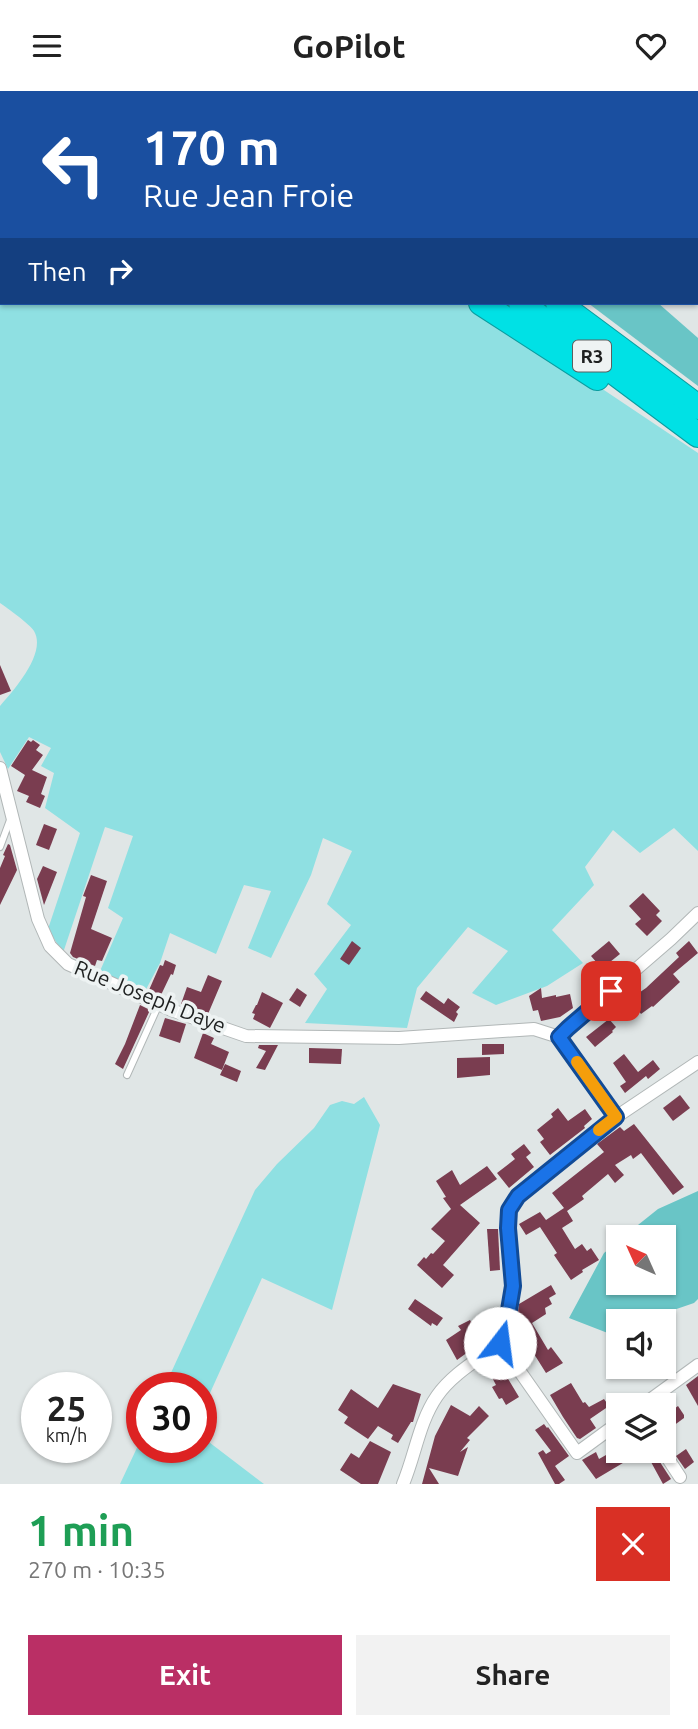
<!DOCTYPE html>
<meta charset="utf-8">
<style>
body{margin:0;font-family:Ubuntu,sans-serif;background:#f2f2f2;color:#222;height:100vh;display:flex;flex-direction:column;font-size:26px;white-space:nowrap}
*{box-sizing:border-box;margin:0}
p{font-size:23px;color:#767676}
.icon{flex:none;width:38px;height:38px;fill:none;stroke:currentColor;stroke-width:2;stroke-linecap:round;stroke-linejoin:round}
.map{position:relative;height:1393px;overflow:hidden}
.panel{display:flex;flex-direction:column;background:#fff;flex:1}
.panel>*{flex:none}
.hud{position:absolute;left:0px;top:0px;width:698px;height:214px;box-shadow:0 2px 5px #0004;background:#1a4fa0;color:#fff;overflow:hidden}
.needle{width:46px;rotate:315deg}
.fabs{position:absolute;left:606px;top:1134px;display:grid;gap:14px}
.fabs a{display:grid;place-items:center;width:70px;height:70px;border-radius:0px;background:#fff;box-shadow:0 2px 5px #0004;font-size:35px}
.speed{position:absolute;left:21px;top:1281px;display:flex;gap:14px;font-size:35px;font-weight:700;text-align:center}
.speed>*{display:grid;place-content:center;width:91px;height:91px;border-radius:50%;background:#fff;box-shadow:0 2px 5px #0004;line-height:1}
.speed small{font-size:18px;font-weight:400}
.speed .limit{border:10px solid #d22;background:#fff;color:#111}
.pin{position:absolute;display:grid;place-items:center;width:60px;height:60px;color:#fff;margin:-30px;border-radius:14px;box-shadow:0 4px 10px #0006}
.me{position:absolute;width:77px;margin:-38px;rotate:15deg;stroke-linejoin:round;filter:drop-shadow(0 0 5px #0008)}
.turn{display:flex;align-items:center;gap:24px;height:147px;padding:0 28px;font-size:32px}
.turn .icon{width:91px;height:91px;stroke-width:2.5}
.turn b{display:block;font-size:49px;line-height:60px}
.then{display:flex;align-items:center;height:66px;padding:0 28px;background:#0003;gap:14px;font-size:26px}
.round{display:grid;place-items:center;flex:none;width:74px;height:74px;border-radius:0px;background:#f2f2f2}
.headline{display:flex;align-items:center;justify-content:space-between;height:119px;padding:0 28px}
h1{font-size:42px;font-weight:700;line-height:52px;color:#1e9e55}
.cta{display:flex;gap:14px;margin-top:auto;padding:14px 28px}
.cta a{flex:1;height:80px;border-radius:0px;background:#ba2f65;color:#fff;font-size:28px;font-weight:700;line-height:80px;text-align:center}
.cta a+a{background:#f2f2f2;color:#222}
header{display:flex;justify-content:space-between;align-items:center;height:91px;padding:0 28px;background:#fff;font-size:32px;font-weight:700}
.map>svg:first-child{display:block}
.green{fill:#8fe0e2}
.forest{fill:#69c5c6}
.building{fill:#7a3d50}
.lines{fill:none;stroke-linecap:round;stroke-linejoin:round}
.lane-casing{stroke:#b1b7b7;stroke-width:8}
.street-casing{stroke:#b1b7b7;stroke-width:14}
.highway-casing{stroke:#0a9da0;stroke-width:26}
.lane{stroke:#fff;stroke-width:6}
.street{stroke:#fff;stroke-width:12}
.highway{stroke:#00e1e5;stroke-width:24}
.route-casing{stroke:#114b97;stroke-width:18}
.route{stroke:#1a73e8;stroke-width:12}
.slow{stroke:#f59e0b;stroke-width:12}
.labels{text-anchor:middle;stroke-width:7;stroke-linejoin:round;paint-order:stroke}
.shield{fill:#eef3f3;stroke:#5c5f5f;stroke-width:2}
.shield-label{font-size:19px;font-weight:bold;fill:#1e2020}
.street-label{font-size:21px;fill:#1e2020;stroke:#eef3f3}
</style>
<header><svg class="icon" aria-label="menu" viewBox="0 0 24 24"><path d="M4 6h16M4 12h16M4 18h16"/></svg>GoPilot<svg class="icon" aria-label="heart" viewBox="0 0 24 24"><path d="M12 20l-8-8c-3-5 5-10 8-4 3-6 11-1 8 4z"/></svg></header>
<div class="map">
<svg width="698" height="1393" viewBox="0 0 698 1393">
<rect width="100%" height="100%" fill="#e0e6e6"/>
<g class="green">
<path d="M2,131v81h472l224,150v398l-24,-23 -34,25 -27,-23 -28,37 9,18 -42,45 31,33 -36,23 -51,19 -24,-12 36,-42 -40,-24 -51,61 -10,40 -102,-5 22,-34 -13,-15 37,-49 -24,-21 25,-53 -29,-13 -12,37 -40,83 -23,-10 23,-57 -27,-6 -28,69 -46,-21 -10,30 -18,34 -45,-19 26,-60 -15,-10 25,-72 -28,-9 -42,126 -15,-24 32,-96 -35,-25 9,-35 -13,-7 10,-18 -22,-11 -21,32 -8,-17v-46c14,-16 47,-53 34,-75 -4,-7 -27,-23 -34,-28v-379z"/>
<polygon points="364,1006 380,1034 332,1219 262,1187 201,1322 201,1297 164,1297 255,1099 277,1073 314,1037 330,1014 342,1010 354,1013"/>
<polygon points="201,1345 264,1393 120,1393 142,1346 142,1356 201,1356"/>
</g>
<g class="forest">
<polygon points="588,212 658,212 698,247 698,295"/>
<polygon points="698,1100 698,1208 694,1212 659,1224 650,1230 618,1230 618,1246 569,1227 604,1162 618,1151 618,1192 663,1192 663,1146 623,1146 658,1118"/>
</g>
<g class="building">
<polygon points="0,574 11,600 0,604"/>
<polygon points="28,649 31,651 33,649 40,654 36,659 43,664 32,679 47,686 41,703 45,705 40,717 26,711 29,705 17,700 25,684 11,675"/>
<polygon points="44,733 57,738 49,759 36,754"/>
<polygon points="8,753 10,754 17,779 0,814 0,777 5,765 3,764"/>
<polygon points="43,775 57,781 44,814 37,788"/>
<polygon points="91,784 107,790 91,838 112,847 102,870 97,869 95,875 73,866 70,862 86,806 83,805"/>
<polygon points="643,802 660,820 656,824 662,830 647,845 635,833 641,828 629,815"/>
<polygon points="352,850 361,857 349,874 340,868"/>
<polygon points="609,850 620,863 610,871 612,874 604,880 591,865"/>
<polygon points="689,850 698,862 673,883 680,891 653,916 652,915 641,923 630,908 646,897 679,866 676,862"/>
<polygon points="165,869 176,874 173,884 171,883 161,904 149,899 160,874 163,875"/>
<polygon points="208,884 222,890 208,923 181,913 187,896 201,901"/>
<polygon points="297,897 307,904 300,916 289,909"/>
<polygon points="541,897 542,907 556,904 556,906 570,903 573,917 560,926 541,930 538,919 533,920 529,905"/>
<polygon points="426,900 444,913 448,907 460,916 456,921 458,923 454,931 420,908"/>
<polygon points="262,901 283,912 270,937 253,928 255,923 252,922 256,914 257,914"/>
<polygon points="140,914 150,919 123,978 115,973 125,953"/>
<polygon points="165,927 186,933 180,952 159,945"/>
<polygon points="609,928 616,936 612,940 613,941 595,956 586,946"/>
<polygon points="203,942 214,947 211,953 229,961 222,979 194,967"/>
<polygon points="482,953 504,953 504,963 482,964"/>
<polygon points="259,954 278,954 265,979 256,977 266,960 258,957"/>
<polygon points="309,957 342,958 341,973 309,972"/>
<polygon points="624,963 638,981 653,969 660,978 648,988 646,985 625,1002 620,995 626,991 613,972"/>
<polygon points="490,966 490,984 457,987 457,967"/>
<polygon points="225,973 241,980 237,991 220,984"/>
<polygon points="680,1004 690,1017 673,1030 663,1017"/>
<polygon points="558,1017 568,1030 585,1018 592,1028 584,1035 585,1037 550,1064 540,1051 544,1048 537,1039 553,1026 551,1023"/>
<polygon points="634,1033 684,1096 673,1104 641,1062 633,1068 631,1064 615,1074 624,1084 615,1092 608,1083 582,1105 584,1108 567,1120 573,1130 562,1137 575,1158 582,1153 587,1160 591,1157 599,1169 582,1179 583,1181 571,1189 554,1164 557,1162 540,1136 526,1144 519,1133 540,1121 546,1129 564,1117 552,1102 604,1061 597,1053 620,1036 624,1040"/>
<polygon points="524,1053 531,1062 526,1066 534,1076 509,1097 497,1082 515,1068 511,1063"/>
<polygon points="487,1075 497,1088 460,1114 480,1132 443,1174 454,1184 442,1197 417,1174 424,1166 426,1168 431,1162 433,1163 445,1150 431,1138 451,1118 443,1107 446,1106 436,1090 452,1079 460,1094"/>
<polygon points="487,1138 498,1138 500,1179 490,1180"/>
<polygon points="551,1194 556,1203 549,1207 552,1213 545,1217 546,1223 532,1232 548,1259 551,1256 563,1272 546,1282 524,1247 515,1251 512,1246 515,1236 523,1231 518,1221 519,1213"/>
<polygon points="415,1208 443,1227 437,1235 432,1232 431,1235 408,1218"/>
<polygon points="470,1229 483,1250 457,1269 446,1249 461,1239 458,1235"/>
<polygon points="663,1238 676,1255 663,1265"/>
<polygon points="499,1265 511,1283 507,1286 519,1306 506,1314 502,1307 499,1308 492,1296 496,1294 486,1275"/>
<polygon points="698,1285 698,1315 686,1294"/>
<polygon points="571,1292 583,1312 585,1311 589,1316 604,1308 609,1315 590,1328 596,1337 580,1348 577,1347 563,1326 550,1304"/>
<polygon points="393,1293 421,1303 413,1331 411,1331 398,1352 391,1348 393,1344 378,1335 368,1348 344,1332 348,1326 338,1319 351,1298 378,1317"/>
<polygon points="451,1314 470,1325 479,1315 489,1325 467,1347 470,1349 460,1361 468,1356 458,1385 429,1377 439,1393 422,1393 435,1345"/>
<polygon points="678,1315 684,1324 684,1327 669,1338 663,1331 663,1326"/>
<polygon points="544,1333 547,1337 548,1336 569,1365 555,1375 565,1389 559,1393 555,1393 538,1362 543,1359 546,1363 551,1360 535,1339"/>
<polygon points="370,1350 391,1361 378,1393 361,1393 340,1379 351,1362 359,1367"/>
<polygon points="686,1358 694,1371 685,1378 676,1365"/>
<polygon points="613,1360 643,1360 596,1388 582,1369 596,1361 599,1368"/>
<polygon points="645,1360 654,1360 656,1365 671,1388 663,1393"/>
</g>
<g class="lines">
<g class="lane-casing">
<g id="lane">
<polyline points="0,756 10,729"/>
<polyline points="127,984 159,913"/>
</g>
</g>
<g class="street-casing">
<g id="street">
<polyline points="0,677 38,828 50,855 68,873 174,920 246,945 399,947 534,938 559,946"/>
<polyline points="616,1026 559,946 568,937 671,848 698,822"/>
<polyline points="500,1252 577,1362 618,1332"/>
<polyline points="643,1314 698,1274"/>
<polyline points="663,1360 680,1386"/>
<path d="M403,1393c12,-28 16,-62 34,-88 15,-22 42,-37 63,-53l7,-21 6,-36 -5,-58 1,-18 9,-14 98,-79 82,-55"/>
</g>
</g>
<g class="highway-casing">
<g id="highway">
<polyline points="208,0 210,2"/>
<polyline points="250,0 252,2"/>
<polyline points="286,0 288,2"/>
<polyline points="101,2 103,0"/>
<polyline points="124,2 126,0"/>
<polyline points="0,89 2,87"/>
<polyline points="0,111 2,110"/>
<polyline points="481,212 597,287"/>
<polyline points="521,212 698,344"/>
<polyline points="558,212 698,316"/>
</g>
</g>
<use href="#lane" class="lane"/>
<use href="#street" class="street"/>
<use href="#highway" class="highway"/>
</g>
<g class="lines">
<g class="route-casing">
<polyline id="route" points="500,1252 507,1231 513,1195 508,1137 509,1119 518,1105 616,1026 559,946 568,937 611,900"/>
</g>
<use href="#route" class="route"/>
<polyline class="slow" points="577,971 616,1026 599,1039"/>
</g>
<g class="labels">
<rect class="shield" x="573" y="249.5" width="38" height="31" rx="5"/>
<g class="shield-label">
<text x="592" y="272">R3</text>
</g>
<g class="street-label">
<text transform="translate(150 906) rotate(22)" y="7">Rue Joseph Daye</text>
</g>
</g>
</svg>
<div class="fabs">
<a><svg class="needle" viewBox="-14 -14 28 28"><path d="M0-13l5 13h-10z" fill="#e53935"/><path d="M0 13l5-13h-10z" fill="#767676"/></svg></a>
<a><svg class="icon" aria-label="sound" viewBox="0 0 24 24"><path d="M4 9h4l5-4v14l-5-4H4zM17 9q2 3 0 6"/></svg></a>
<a><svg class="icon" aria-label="layers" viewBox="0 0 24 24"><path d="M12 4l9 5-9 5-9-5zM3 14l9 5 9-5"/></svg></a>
</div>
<div class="speed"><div>25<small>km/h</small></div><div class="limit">30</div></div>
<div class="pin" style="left:611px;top:900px;background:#d93025"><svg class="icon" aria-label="arrive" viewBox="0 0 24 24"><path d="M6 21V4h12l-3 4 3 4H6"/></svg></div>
<svg class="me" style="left:500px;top:1252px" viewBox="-20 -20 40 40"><circle r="19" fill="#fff"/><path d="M0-13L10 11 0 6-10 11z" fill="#1a73e8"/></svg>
<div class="hud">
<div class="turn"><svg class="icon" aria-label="left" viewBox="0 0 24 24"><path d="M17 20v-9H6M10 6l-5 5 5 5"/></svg><div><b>170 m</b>Rue Jean Froie</div></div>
<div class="then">Then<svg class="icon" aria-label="right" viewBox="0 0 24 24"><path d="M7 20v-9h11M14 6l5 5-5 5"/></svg></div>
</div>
</div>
<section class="panel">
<div class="headline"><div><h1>1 min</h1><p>270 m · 10:35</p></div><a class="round" style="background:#d93025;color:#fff"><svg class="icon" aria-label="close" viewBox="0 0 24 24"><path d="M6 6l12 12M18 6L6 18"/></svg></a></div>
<div class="cta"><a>Exit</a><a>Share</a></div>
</section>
